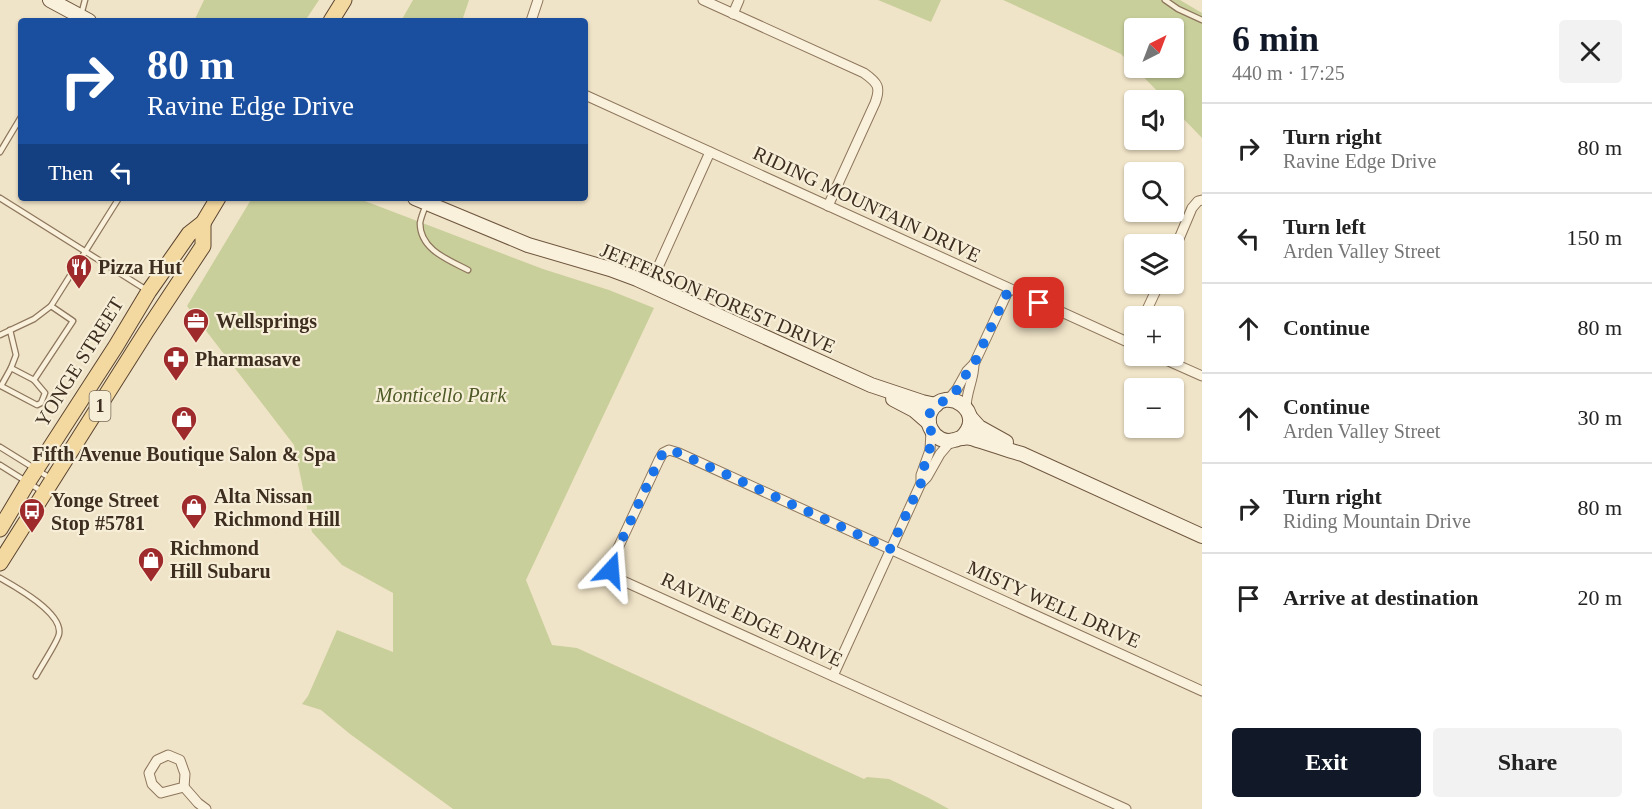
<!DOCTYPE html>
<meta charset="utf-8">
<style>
body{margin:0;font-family:"Times New Roman",serif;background:#f2f2f2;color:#222;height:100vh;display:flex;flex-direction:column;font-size:22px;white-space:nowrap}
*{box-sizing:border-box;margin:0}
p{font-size:20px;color:#767676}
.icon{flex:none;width:33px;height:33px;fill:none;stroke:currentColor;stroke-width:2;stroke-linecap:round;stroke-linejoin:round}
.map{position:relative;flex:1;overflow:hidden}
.panel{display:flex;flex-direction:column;background:#fff;width:450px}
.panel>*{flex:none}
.banner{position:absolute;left:18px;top:18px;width:570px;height:183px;border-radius:6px;box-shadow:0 2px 4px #0004;background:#1a4fa0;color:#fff;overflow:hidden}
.needle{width:39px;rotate:42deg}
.tools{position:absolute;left:1124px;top:18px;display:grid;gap:12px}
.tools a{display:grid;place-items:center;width:60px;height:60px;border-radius:6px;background:#fff;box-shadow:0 2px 4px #0004;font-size:30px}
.pin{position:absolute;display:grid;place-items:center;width:51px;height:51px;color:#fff;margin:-26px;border-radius:12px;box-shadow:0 3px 9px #0006}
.me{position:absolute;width:66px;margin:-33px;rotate:19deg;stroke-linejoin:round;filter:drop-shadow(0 0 4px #0008)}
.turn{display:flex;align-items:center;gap:21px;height:126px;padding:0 30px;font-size:27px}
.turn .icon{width:78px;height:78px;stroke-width:2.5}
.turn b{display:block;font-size:42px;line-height:51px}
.then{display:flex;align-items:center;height:57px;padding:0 30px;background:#0003;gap:12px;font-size:22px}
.round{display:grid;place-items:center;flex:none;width:63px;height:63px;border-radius:6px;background:#f2f2f2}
.headline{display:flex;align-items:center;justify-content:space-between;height:102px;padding:0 30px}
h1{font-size:36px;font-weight:600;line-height:45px;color:#111827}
.primary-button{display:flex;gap:12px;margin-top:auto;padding:12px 30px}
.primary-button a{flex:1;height:69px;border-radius:6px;background:#111827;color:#fff;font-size:24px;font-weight:600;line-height:69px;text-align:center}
.primary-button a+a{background:#f2f2f2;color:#222}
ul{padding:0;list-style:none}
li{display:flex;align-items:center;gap:18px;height:90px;padding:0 30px;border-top:2px solid #e0e0e0}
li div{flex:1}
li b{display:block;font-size:22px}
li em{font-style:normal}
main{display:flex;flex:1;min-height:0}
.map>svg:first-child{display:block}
.green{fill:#c9cf9b;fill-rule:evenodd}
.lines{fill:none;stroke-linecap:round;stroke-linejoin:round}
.lane-casing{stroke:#8d765c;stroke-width:7}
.street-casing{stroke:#8d765c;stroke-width:11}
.secondary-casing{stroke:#6f573f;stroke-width:16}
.primary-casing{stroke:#5b4430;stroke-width:17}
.lane{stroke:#faf1dc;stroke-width:4.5}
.street{stroke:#faf1dc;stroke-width:9}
.secondary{stroke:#faf1dc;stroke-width:14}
.primary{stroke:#f3d9a0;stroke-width:15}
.route{stroke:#1a73e8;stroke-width:10;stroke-dasharray:0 18}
.labels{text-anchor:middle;stroke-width:4.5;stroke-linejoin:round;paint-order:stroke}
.shield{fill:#f7eed8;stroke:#756857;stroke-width:1.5}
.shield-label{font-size:18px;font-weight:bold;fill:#3d2e20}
.street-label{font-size:20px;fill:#3d2e20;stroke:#f7eed8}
.poi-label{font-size:20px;font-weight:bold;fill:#3d2e20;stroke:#f7eed8;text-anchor:start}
.park-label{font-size:20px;font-style:italic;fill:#4d5a26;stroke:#f7eed8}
</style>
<main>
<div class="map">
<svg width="1202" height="809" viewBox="0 0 1202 809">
<rect width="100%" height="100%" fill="#f0e4c8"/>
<g class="green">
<polygon points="204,0 319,0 305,21 194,21"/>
<polygon points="413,0 469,0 462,21 401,21"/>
<polygon points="878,0 941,0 931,22"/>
<path d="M1003,0h177l22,13v125l-29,-30v-8h-7l-45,-46zM1134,28h39v40h-39z"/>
<polygon points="252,198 357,198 543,269 609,290 654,308 526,580 552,645 577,648 864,779 867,777 889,779 927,797 949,809 453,809 350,734 321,710 302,704 308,696 337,630 393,652 393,593 342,565 312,532 294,445 187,306"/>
</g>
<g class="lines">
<g class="lane-casing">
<g id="lane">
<polyline points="1165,0 1178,9 1202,20"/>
<polyline points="81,15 85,0"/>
<polyline points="0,152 21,117"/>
<polyline points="0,198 145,289"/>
<path d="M426,205c-2,5 -5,12 -6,18 0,27 29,37 48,47"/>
<polyline points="10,330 16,355 11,368 34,380 73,321 51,306"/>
<polyline points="0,335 34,319 51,306 119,198"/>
<polyline points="11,368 1,386 37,405 41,403 45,393 34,380"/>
<polyline points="0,447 50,478"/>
<polyline points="0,465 43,492"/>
<path d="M0,578c16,9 63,35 59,56 -1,7 -19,34 -23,42"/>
</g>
</g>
<g class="street-casing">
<g id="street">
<path d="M703,0l161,73c14,10 17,14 11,30l-47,103"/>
<polyline points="733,14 739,0"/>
<polyline points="531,21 538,0"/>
<polyline points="585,95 1134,345"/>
<polyline points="1173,253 1192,208 1198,201 1202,200"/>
<polyline points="650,285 710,152"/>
<polyline points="1144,316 1159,284"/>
<polyline points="1157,356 1202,376"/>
<polyline points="948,400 957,389 967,371 974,364"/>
<path d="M966,408c0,-16 8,-29 8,-44l35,-75"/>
<polyline points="921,483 927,477 940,454 951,441"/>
<polyline points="833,676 921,483 921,475 930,450 931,431"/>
<polygon points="168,755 180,760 185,774 184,787 161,793 152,784 149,773 157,760"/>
<polyline points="184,787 198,803 206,809"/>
<path d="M1126,809l-505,-229c-7,-5 -10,-8 -10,-17l48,-103 4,-7 6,-3 10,3 523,238"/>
</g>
</g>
<g class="secondary-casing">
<g id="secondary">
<polyline points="50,0 89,21"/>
<polyline points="415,198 528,245 610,269 637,279 871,385 922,402 936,405"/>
<polyline points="893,399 914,410 929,423"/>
<polyline points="970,417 979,427 1006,442"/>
<path d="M961,438c28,-25 -16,-55 -30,-27 -3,5 -3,13 0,18 4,9 14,14 23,11 5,-1 4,-2 9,-2 4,-1 10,0 14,2 15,4 29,10 45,14l180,82"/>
</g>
</g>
<g class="primary-casing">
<g id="primary">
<polyline points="331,21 344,0"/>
<polyline points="0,529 28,482 116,346 149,291 189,234 203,223 218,198"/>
<polyline points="0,563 146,332 203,246 203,223"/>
</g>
</g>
<use href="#lane" class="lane"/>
<use href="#street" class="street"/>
<use href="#secondary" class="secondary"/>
<use href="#primary" class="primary"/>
</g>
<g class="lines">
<path class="route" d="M611,570v-7l48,-103 4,-7 6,-3 10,3 211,96 31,-66c0,-13 7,-24 9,-36 1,-5 2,-10 1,-14 0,-8 -4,-14 0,-23 5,-8 13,-7 19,-13 11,-9 14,-23 24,-33l35,-75 30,14"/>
</g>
<defs>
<g id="restaurant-pin" transform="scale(1.35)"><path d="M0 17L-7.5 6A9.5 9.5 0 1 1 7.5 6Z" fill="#9e2a2b" stroke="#f7eed8"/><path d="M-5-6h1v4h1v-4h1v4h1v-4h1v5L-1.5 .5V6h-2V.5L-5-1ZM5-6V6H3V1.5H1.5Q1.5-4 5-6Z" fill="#fff"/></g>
<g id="office-pin" transform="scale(1.35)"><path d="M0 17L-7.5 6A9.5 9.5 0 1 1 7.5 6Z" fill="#9e2a2b" stroke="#f7eed8"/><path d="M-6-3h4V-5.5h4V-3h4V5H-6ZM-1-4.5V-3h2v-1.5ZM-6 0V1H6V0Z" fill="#fff"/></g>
<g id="pharmacy-pin" transform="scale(1.35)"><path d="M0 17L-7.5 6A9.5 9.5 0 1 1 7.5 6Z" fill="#9e2a2b" stroke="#f7eed8"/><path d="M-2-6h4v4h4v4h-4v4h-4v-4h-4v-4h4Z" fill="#fff"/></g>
<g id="shop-pin" transform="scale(1.35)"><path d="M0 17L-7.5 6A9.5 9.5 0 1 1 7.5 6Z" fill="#9e2a2b" stroke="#f7eed8"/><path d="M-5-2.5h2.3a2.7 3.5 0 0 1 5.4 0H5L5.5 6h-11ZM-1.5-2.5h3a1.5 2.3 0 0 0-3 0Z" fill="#fff"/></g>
<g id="bus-pin" transform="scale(1.35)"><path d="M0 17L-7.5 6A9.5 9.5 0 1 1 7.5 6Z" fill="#9e2a2b" stroke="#f7eed8"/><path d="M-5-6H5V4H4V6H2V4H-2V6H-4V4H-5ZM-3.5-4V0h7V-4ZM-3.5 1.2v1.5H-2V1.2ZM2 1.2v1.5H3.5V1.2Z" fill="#fff"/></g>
</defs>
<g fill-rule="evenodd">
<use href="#restaurant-pin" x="79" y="267"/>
<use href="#office-pin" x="196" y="321"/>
<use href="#pharmacy-pin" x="176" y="359"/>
<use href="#shop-pin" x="184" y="419"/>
<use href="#shop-pin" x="194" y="507"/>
<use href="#bus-pin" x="32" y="511"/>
<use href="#shop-pin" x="151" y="560"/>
</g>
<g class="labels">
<rect class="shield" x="89.5" y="391" width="21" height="30" rx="4.5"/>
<g class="shield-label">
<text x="100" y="412">1</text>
</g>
<g class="street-label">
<text transform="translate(867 204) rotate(25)" y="7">RIDING MOUNTAIN DRIVE</text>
<text transform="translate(718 298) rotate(23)" y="7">JEFFERSON FOREST DRIVE</text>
<text transform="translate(79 362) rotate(-58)" y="7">YONGE STREET</text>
<text transform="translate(1054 604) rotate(24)" y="7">MISTY WELL DRIVE</text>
<text transform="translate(752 619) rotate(25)" y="7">RAVINE EDGE DRIVE</text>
</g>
<g class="poi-label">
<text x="98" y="274">Pizza Hut</text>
<text x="216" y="328">Wellsprings</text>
<text x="195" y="366">Pharmasave</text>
<text x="184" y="461" text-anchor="middle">Fifth Avenue Boutique Salon &amp; Spa</text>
<text x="214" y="503">Alta Nissan<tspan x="214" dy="23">Richmond Hill</tspan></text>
<text x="51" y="507">Yonge Street<tspan x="51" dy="23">Stop #5781</tspan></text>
<text x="170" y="555">Richmond<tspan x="170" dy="23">Hill Subaru</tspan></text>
</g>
<g class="park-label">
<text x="441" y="402">Monticello Park</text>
</g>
</g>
</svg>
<div class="tools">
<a><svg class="needle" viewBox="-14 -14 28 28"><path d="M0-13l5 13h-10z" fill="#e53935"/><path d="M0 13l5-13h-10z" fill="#767676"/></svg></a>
<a><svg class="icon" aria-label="sound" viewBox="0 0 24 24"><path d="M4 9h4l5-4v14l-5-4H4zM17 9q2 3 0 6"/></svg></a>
<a><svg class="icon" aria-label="search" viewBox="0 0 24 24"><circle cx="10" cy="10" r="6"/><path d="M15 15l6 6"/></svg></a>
<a><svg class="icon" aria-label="layers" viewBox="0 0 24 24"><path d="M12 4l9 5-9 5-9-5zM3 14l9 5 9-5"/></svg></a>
<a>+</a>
<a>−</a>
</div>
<div class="pin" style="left:1039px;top:303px;background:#d93025"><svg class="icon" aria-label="arrive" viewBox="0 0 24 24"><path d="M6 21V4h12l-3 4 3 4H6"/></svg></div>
<svg class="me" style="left:611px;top:570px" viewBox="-20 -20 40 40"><path d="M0-17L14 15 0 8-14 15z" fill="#1a73e8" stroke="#fff" stroke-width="4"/></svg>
<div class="banner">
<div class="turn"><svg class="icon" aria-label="right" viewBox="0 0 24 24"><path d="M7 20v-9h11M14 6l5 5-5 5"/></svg><div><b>80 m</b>Ravine Edge Drive</div></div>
<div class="then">Then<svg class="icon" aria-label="left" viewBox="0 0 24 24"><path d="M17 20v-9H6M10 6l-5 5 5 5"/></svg></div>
</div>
</div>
<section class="panel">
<div class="headline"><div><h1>6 min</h1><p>440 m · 17:25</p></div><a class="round"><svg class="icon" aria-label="close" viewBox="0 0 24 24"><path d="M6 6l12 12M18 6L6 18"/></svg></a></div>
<ul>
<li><svg class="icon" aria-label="right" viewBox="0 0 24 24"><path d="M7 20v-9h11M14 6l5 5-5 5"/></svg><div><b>Turn right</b><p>Ravine Edge Drive</p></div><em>80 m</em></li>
<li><svg class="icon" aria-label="left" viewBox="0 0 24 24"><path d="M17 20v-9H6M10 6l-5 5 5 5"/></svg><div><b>Turn left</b><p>Arden Valley Street</p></div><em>150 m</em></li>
<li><svg class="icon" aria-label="ahead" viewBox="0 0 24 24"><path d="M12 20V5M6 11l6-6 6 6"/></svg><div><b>Continue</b></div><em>80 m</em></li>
<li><svg class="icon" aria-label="ahead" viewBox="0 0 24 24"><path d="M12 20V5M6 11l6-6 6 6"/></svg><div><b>Continue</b><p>Arden Valley Street</p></div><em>30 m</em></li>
<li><svg class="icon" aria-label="right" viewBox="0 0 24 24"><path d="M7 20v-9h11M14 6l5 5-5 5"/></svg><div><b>Turn right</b><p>Riding Mountain Drive</p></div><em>80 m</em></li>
<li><svg class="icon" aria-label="arrive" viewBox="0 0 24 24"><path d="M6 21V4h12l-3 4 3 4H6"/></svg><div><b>Arrive at destination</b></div><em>20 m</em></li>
</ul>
<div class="primary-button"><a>Exit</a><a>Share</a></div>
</section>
</main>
